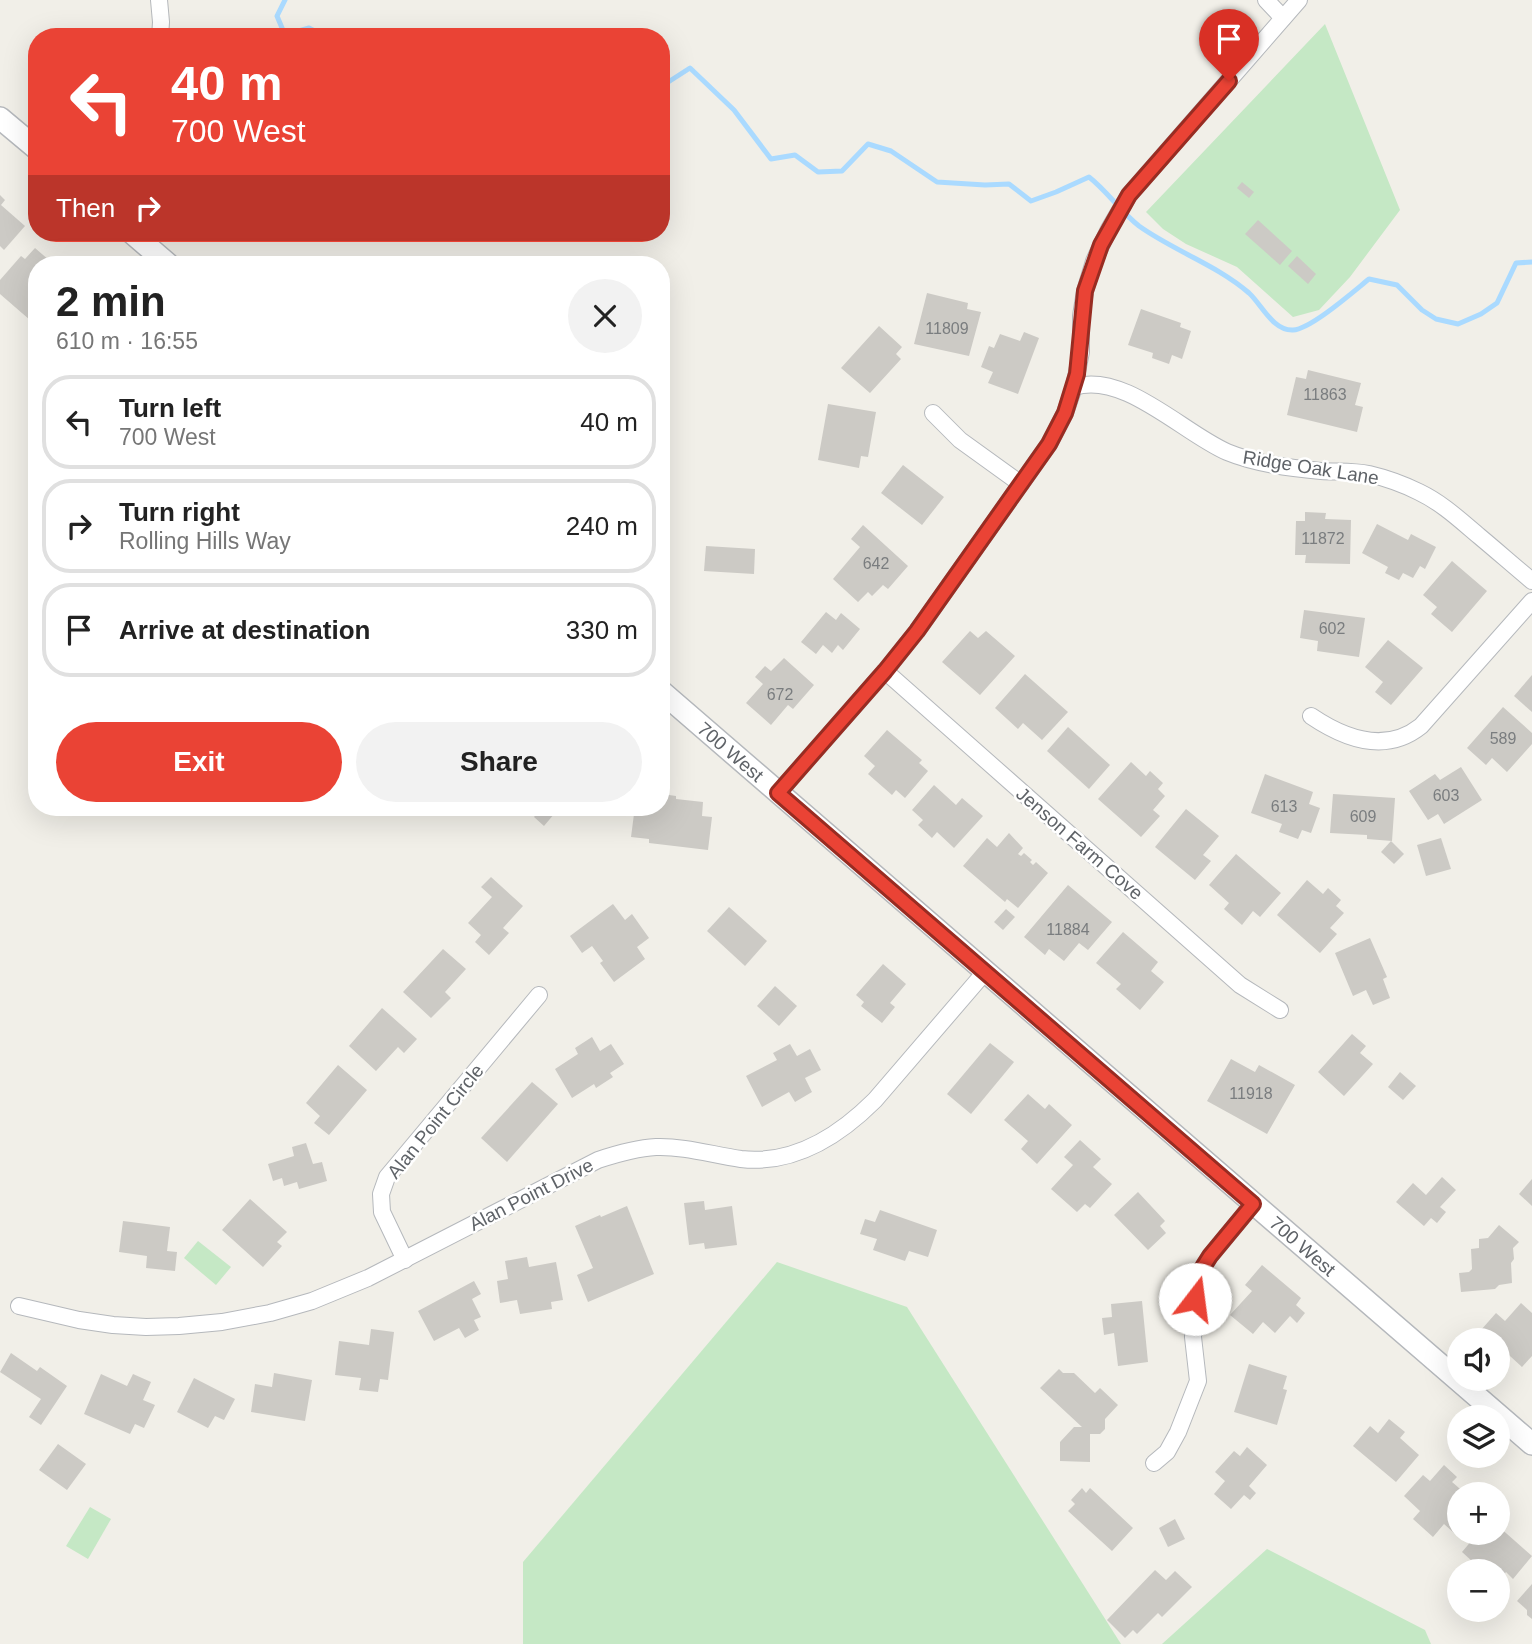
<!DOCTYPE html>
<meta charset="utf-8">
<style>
body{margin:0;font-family:Arial,sans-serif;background:#f2f2f2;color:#222;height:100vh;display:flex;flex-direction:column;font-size:26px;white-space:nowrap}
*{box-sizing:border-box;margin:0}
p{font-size:23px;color:#767676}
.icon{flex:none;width:38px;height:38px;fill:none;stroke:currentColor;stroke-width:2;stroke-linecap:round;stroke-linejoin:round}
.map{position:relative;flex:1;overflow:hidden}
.drawer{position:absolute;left:28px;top:256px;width:642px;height:560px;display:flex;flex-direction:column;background:#fff;border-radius:28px;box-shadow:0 7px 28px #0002}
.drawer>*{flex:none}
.guide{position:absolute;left:28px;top:28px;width:642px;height:214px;border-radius:28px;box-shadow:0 7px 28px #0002;background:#ea4335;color:#fff;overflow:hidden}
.tools{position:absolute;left:1447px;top:1328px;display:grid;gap:14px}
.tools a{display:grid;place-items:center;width:63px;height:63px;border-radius:50%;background:#fff;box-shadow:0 7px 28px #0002;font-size:35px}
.pin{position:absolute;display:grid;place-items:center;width:60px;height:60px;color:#fff;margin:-72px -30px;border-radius:50% 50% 50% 0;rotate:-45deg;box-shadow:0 0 7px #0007}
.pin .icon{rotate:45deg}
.me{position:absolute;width:77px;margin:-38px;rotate:15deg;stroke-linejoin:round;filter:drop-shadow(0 0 5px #0008)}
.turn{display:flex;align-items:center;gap:24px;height:147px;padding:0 28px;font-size:32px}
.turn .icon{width:91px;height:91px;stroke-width:2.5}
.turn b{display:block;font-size:49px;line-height:60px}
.then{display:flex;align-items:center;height:66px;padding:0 28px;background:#0003;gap:14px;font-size:26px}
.round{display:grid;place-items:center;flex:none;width:74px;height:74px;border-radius:37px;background:#f2f2f2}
.summary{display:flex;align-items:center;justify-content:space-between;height:119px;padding:0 28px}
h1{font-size:42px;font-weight:800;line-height:52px}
.action{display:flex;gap:14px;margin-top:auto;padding:14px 28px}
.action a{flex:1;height:80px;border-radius:42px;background:#ea4335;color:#fff;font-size:28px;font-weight:800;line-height:80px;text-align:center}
.action a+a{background:#f2f2f2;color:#222}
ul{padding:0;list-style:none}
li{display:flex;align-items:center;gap:21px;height:94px;margin:0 14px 10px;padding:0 14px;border:4px solid #e0e0e0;border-radius:28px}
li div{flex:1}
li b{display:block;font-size:26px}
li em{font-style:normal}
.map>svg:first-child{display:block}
.green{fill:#c5e8c5}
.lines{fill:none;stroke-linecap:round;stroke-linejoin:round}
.stream{stroke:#aadaff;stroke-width:5}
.building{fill:#cccac5}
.minor-casing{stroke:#b5b8bc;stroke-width:18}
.tertiary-casing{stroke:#b5b8bc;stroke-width:24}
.minor{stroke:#fff;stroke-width:16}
.tertiary{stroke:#fff;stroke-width:21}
.route-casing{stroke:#982c22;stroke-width:18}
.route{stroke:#ea4335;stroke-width:12}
.labels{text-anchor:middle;stroke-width:5;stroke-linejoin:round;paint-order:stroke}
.number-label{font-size:16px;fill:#7a7d7f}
.street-label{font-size:19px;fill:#5f6368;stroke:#fff}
</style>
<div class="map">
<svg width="1532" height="1644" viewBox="0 0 1532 1644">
<rect width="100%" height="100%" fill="#f1efe8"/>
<g class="green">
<polygon points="1325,24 1400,210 1350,277 1319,310 1293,317 1237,267 1186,244 1163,229 1146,212"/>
<polygon points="198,1241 231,1267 216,1285 184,1258"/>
<polygon points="777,1262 907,1307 1121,1644 523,1644 523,1562"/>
<polygon points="90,1507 111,1519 88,1559 66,1546"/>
<polygon points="1267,1549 1425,1630 1431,1644 1162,1644"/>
</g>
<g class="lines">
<g class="stream">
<polyline points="285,0 277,16 285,35 309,28 326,37"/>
<path d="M662,86l28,-18 44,42 37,49 24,-4 23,17 24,-1 26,-27 23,7 46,31 48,3 24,-1 22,17 25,-9 33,-15c18,14 32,35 50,49 35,25 78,39 110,67 13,12 24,38 44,37 18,-1 61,-39 76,-51l28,6 25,25 14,9 22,5 23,-10 16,-11 19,-40 16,-1"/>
</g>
</g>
<g class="building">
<polygon points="1242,182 1254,192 1249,198 1237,188"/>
<polygon points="0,195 5,200 1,205 25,226 4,250 0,246"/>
<polygon points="1258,220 1292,251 1280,265 1245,234"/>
<polygon points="35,248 50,261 53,259 59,264 37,264 37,312 30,320 0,294 0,280 21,256 25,259"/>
<polygon points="1297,256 1316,274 1308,284 1288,266"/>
<polygon points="927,293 968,303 967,309 981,312 969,356 914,344"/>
<polygon points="1141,309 1181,323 1180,327 1191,331 1182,359 1172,355 1169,364 1152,358 1153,353 1128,345"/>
<polygon points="879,326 902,347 896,354 901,359 870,393 841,368"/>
<polygon points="1024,332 1039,338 1018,394 988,383 993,372 981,367 989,346 994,348 1000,334 1020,341"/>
<polygon points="1308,370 1361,383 1355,405 1363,407 1357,432 1287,415 1296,377 1306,379"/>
<polygon points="828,404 876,412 868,457 861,456 859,468 818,460"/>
<polygon points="903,465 944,497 922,525 881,493"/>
<polygon points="1305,512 1326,513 1325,519 1351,520 1350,564 1305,563 1306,555 1295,555 1296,521 1305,521"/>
<polygon points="1377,524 1408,540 1411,534 1436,547 1425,569 1420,566 1413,578 1403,573 1399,580 1385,573 1388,567 1362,553"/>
<polygon points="863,525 908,566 888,589 883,585 872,596 868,592 858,602 833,579 860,547 851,539"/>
<polygon points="706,546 755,549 754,574 704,571"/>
<polygon points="1452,561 1487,591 1452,632 1431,614 1437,607 1423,595"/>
<polygon points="1304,610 1365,618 1359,657 1317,651 1318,641 1300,638"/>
<polygon points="826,612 836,620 841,613 860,629 843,650 838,645 832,653 823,645 816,654 801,642"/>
<polygon points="970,631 978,638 986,631 1015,656 980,695 942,662"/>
<polygon points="1388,640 1423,668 1391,705 1375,692 1383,682 1365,667"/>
<polygon points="784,658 814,685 793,709 788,705 771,725 746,703 763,684 755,677 765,666 771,671"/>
<polygon points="1025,674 1068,712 1042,740 1023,723 1018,729 995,708"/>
<polygon points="1532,675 1532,712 1514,696"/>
<polygon points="1503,707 1532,733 1532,744 1507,772 1492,758 1486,765 1467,748"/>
<polygon points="1068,727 1110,765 1089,789 1047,751"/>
<polygon points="887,730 922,760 919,763 928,771 905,798 896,790 892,795 868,774 875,766 864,756"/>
<polygon points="1131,762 1146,776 1150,771 1163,783 1158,789 1165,796 1153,810 1160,816 1141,837 1098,799"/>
<polygon points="1461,767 1482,800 1444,824 1438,814 1428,820 1409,791 1435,774 1440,780"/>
<polygon points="1265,774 1313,792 1309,804 1320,808 1311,833 1302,830 1298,839 1279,832 1282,824 1251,813"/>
<polygon points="934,785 956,805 962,798 983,816 954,848 937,832 932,838 918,825 923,820 912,810"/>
<polygon points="662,794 676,796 676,799 703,802 702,816 712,817 708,850 649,843 649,839 631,837 634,814 648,815 649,807 662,807"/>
<polygon points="1333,794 1395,798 1392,841 1367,839 1367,835 1330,833"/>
<polygon points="534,807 560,807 544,826 534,817 539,811"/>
<polygon points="1186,809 1219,836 1203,855 1211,861 1195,880 1155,847"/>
<polygon points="1009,833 1023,848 1018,854 1021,856 1024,853 1032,860 1030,862 1033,865 1036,862 1048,873 1018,908 1007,899 1005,902 963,866 987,838 997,847"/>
<polygon points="1441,838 1451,869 1426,876 1417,845"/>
<polygon points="1391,841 1404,854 1394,864 1381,852"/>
<polygon points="1236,854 1281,893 1260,917 1253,911 1242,925 1224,909 1229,903 1209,885"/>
<polygon points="491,877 523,906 503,928 509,933 489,955 475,942 481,935 468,923 492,897 481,887"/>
<polygon points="1307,880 1323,894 1328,888 1341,900 1336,906 1344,913 1330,928 1337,934 1320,953 1277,915"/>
<polygon points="1068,885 1112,922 1088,950 1079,943 1064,961 1049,949 1045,955 1024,937"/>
<polygon points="613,904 625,920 632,914 649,938 637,947 645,959 614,982 600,963 603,961 592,946 582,953 570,936"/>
<polygon points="729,907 767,941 745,966 707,931"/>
<polygon points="1006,909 1015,917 1003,930 994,922"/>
<polygon points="1123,932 1158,962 1151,971 1164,982 1140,1010 1116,989 1121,984 1096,963"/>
<polygon points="1370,938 1387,977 1383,979 1390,998 1373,1005 1366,990 1353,996 1335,953"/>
<polygon points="443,949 466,969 445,992 451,998 431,1018 403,992"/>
<polygon points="883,964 906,984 890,1003 895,1007 882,1023 861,1006 864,1002 856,995"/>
<polygon points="775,986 797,1006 779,1026 757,1006"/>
<polygon points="382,1008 417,1039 404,1053 398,1047 376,1071 349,1046"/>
<polygon points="1352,1034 1366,1046 1360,1053 1373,1064 1344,1096 1318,1072"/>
<polygon points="592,1037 600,1051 611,1044 624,1064 610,1073 613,1077 596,1088 594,1084 572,1098 555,1069 578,1054 575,1048"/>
<polygon points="990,1043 1014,1062 971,1114 947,1094"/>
<polygon points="790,1044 797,1056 810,1049 821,1070 805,1078 812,1092 795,1102 789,1092 762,1107 746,1076 777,1060 773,1053"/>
<polygon points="1231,1059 1255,1072 1259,1065 1295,1085 1267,1134 1207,1101"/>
<polygon points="338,1065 367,1090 329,1135 314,1123 320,1116 306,1103"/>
<polygon points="1400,1072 1416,1086 1403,1100 1388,1087"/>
<polygon points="532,1082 558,1104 507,1162 481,1138"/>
<polygon points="1028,1094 1045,1109 1049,1104 1072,1125 1037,1164 1021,1149 1028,1141 1004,1120"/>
<polygon points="1080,1140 1101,1159 1093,1167 1112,1184 1090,1208 1085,1204 1077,1212 1051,1189 1073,1165 1064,1157"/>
<polygon points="306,1143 313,1164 322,1162 327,1181 299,1189 297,1182 284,1186 282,1178 273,1181 268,1164 294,1156 292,1147"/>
<polygon points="1442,1177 1456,1190 1440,1207 1446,1212 1437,1223 1431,1218 1424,1226 1396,1202 1413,1183 1426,1195"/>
<polygon points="1532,1179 1532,1206 1519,1194"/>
<polygon points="1138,1192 1165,1221 1160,1226 1166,1233 1148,1250 1114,1215"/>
<polygon points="250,1199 287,1232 277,1242 282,1246 263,1267 222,1230"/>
<polygon points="704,1201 705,1210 732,1206 737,1245 705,1249 704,1243 689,1245 684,1203"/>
<polygon points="627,1206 654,1274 588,1302 577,1275 593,1268 575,1226 600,1215 601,1217"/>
<polygon points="880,1210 937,1230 928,1257 909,1251 905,1261 873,1250 877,1239 860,1234 865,1219 875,1222"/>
<polygon points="123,1221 170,1227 167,1251 177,1252 175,1271 146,1268 147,1256 119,1252"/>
<polygon points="1499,1225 1519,1242 1513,1248 1514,1259 1511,1263 1512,1283 1499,1285 1495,1289 1461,1292 1459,1273 1469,1272 1472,1269 1471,1249 1479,1248 1479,1239 1488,1238"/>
<polygon points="527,1257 529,1267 556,1262 563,1300 551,1302 552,1309 520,1314 517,1300 500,1303 497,1281 508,1279 505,1261"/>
<polygon points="1262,1265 1301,1298 1296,1305 1305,1313 1297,1323 1290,1316 1275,1333 1263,1322 1253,1334 1230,1315 1252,1291 1245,1285"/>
<polygon points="474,1281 481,1294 472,1299 481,1317 474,1320 479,1330 465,1338 459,1328 434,1341 418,1311"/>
<polygon points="1142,1301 1148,1362 1118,1366 1114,1333 1104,1335 1102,1318 1112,1317 1111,1304"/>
<polygon points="1521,1303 1532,1313 1532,1356 1522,1367 1498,1345 1498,1340 1493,1340 1481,1330 1496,1313 1505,1321"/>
<polygon points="371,1329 394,1332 388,1380 380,1379 378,1392 359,1390 361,1378 335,1375 339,1341 369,1345"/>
<polygon points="11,1353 37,1371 40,1367 67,1386 41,1425 29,1417 41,1399 0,1372"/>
<polygon points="1249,1364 1287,1376 1283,1389 1287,1390 1277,1425 1234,1412"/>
<polygon points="1059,1369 1063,1373 1074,1373 1095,1393 1100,1388 1118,1405 1105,1419 1105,1429 1100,1434 1090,1434 1090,1462 1060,1461 1060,1442 1074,1427 1082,1427 1040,1388"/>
<polygon points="274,1373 312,1380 305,1421 251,1412 255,1384 272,1387"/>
<polygon points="101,1374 127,1386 133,1374 151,1382 143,1400 155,1405 144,1428 135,1424 130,1434 84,1414"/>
<polygon points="194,1378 235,1399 224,1420 215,1416 208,1428 177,1412"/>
<polygon points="1389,1419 1405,1432 1400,1438 1419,1455 1396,1482 1353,1446 1370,1426 1378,1433"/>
<polygon points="58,1444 86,1464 67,1490 39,1470"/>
<polygon points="1247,1447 1267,1465 1249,1486 1256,1493 1250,1500 1244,1495 1231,1509 1214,1494 1225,1481 1215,1472 1234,1451 1240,1456"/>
<polygon points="1444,1465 1457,1477 1452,1482 1466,1494 1460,1494 1460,1527 1454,1533 1444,1524 1433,1537 1413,1519 1420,1511 1404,1496 1423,1475 1430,1481"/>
<polygon points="1082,1488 1086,1493 1090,1488 1133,1528 1112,1551 1068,1511 1075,1504 1071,1500"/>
<polygon points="1175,1519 1185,1539 1168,1547 1159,1528"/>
<polygon points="1498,1526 1532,1556 1513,1579 1506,1572 1498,1582 1498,1572 1484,1572 1462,1552 1478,1533 1498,1533"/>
<polygon points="1155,1570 1166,1580 1175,1571 1192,1587 1162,1617 1158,1613 1137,1634 1133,1630 1125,1638 1107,1620"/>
<polygon points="1532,1584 1532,1619 1527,1615 1527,1610 1517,1601"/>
</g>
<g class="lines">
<g class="minor-casing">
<g id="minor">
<polyline points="159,0 161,22 160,37"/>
<polyline points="1266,0 1283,18"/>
<path d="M1074,387c50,-16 109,46 153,65 29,12 63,16 94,19 16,1 32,0 48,3 17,4 34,10 50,18 23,11 41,28 60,44 18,15 35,30 53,45"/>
<polyline points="933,413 960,440 1021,484"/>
<polyline points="885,671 1240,985 1280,1010"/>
<path d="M1311,716c34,23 75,38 110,10l111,-125"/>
<polyline points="778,793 885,671 917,631 1049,444 1065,413 1074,387 1081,352 1081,316 1085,291 1094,261 1109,229 1129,195 1299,0"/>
<polyline points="405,1260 382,1212 381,1194 387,1177 539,995"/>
<path d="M19,1306l60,14 34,5 33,2 33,-1 43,-4 48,-9 42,-12 56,-23 230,-118c18,-6 38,-12 58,-13 28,-1 57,8 85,12 53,6 98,-23 134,-59l110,-128"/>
<polyline points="1154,1463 1167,1452 1178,1432 1198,1381 1193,1337 1198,1275 1210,1256 1253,1204"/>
</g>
</g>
<g class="tertiary-casing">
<g id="tertiary">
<polyline points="0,118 37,149"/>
<polyline points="132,233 168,264"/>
<path id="s1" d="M662,692l870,752"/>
</g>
</g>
<use href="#minor" class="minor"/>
<use href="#tertiary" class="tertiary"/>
</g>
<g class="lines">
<g class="route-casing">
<polyline id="route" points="1195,1299 1198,1275 1210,1256 1253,1204 778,793 885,671 917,631 1049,444 1065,413 1077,374 1085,291 1101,245 1129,195 1229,81"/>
</g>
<use href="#route" class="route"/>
</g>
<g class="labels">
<g class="number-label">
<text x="947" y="334">11809</text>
<text x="1325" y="400">11863</text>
<text x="1323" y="544">11872</text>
<text x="876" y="569">642</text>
<text x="1332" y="634">602</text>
<text x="780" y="700">672</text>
<text x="1503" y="744">589</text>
<text x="1446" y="801">603</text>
<text x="1284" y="812">613</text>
<text x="1363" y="822">609</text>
<text x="1068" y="935">11884</text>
<text x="1251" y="1099">11918</text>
</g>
<g class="street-label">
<text transform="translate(1311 467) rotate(9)" y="7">Ridge Oak Lane</text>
<text dy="7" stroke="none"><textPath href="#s1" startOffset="91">700 West</textPath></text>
<text transform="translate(1080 843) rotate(41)" y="7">Jenson Farm Cove</text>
<text transform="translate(435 1121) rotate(-51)" y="7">Alan Point Circle</text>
<text transform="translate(531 1194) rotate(-27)" y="7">Alan Point Drive</text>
<text dy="7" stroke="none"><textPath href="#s1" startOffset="847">700 West</textPath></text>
</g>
</g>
</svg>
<div class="tools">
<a><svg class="icon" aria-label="sound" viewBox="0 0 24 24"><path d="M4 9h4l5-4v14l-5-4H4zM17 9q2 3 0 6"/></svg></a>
<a><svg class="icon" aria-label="layers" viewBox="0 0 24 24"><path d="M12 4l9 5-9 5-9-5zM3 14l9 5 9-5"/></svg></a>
<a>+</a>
<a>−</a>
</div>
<div class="pin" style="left:1229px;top:81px;background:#d93025"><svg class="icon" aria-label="arrive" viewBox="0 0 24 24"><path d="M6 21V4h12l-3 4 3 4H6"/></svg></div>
<svg class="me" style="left:1195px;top:1299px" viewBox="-20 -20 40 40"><circle r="19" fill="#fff"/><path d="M0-13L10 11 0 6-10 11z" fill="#ea4335"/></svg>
<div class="guide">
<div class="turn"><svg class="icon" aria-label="left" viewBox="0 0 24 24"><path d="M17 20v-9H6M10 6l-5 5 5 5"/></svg><div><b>40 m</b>700 West</div></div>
<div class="then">Then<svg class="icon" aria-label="right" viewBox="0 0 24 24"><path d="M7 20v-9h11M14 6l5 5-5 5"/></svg></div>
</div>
<section class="drawer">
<div class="summary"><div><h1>2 min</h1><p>610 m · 16:55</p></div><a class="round"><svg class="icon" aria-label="close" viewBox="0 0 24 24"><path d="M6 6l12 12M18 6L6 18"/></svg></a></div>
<ul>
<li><svg class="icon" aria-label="left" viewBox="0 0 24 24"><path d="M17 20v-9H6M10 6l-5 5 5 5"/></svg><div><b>Turn left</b><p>700 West</p></div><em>40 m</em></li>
<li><svg class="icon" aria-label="right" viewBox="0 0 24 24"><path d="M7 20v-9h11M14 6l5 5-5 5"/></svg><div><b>Turn right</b><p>Rolling Hills Way</p></div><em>240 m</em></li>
<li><svg class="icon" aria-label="arrive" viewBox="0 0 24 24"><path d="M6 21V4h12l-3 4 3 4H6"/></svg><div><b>Arrive at destination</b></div><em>330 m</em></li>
</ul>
<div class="action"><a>Exit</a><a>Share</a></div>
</section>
</div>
